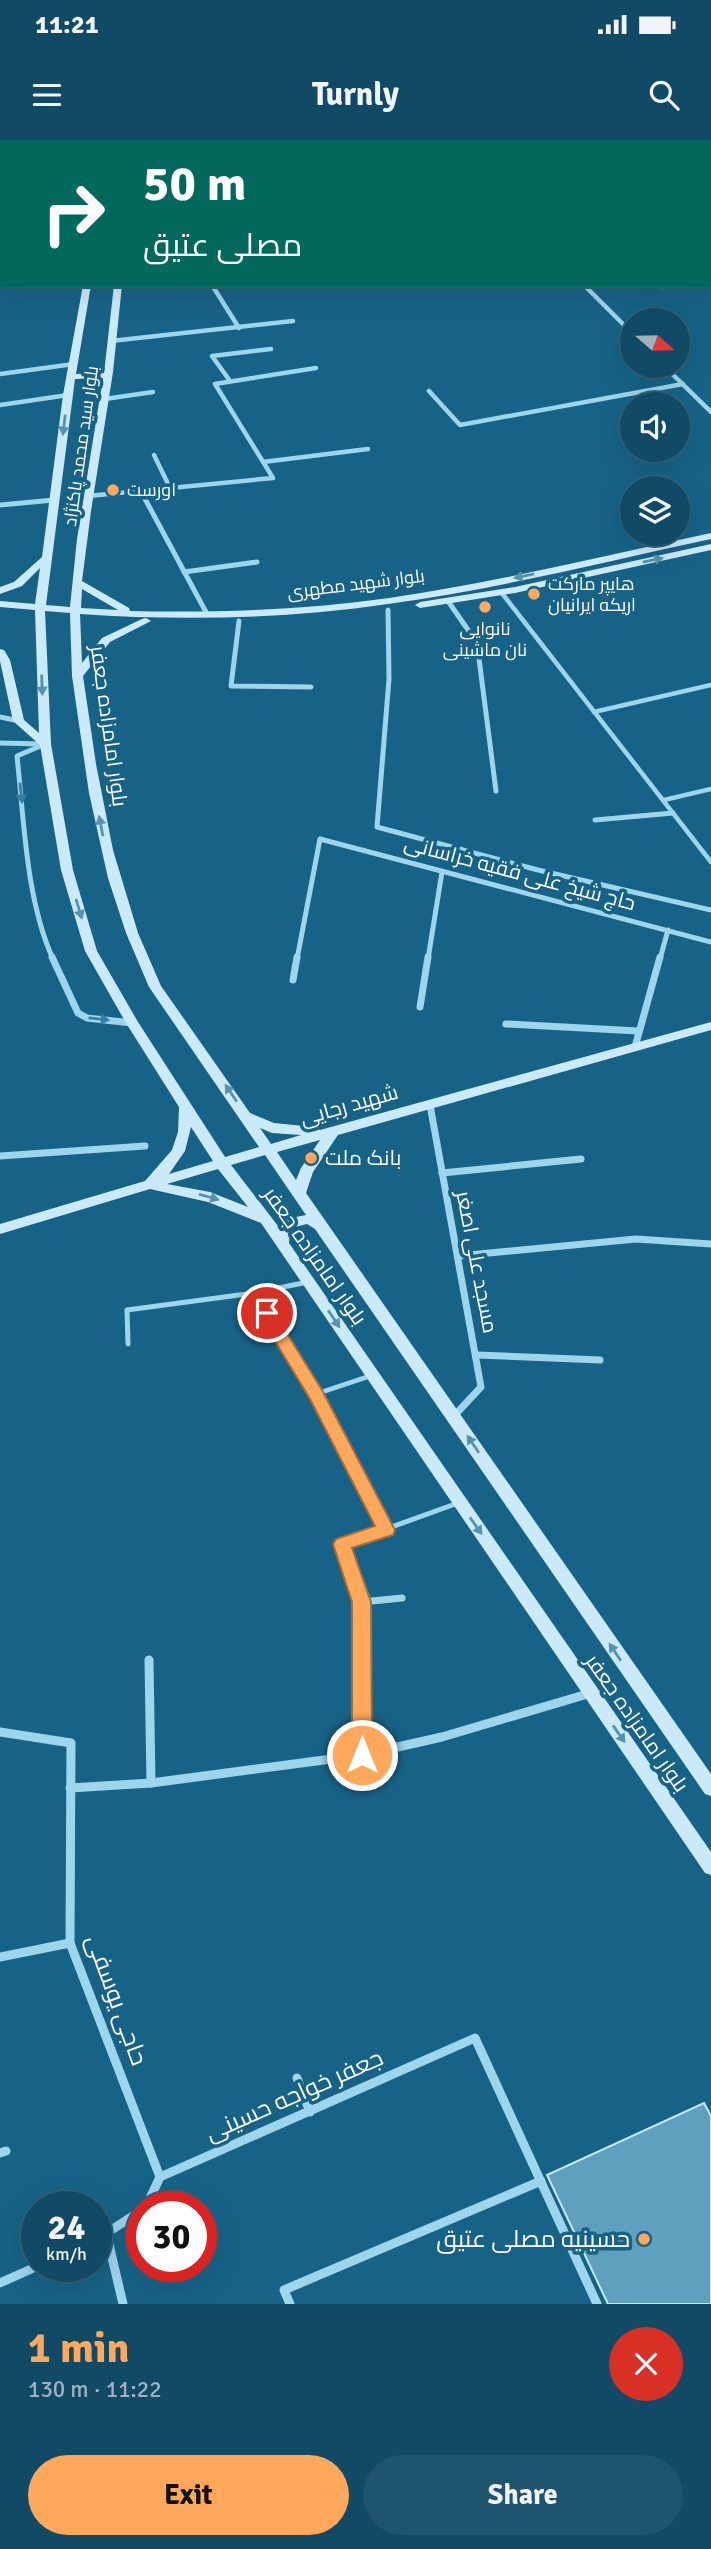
<!DOCTYPE html>
<meta charset="utf-8">
<style>
body{margin:0;font-family:Signika,Cairo,sans-serif;background:#1e546e;color:#f1f3f6;height:100vh;display:flex;flex-direction:column;font-size:26px;white-space:nowrap}
*{box-sizing:border-box;margin:0}
p{font-size:23px;color:#9cb3bf}
.icon{flex:none;width:38px;height:38px;fill:none;stroke:currentColor;stroke-width:2;stroke-linecap:round;stroke-linejoin:round}
.map{position:relative;height:2164px;overflow:hidden}
.details{display:flex;flex-direction:column;background:#114a65;flex:1}
.details>*{flex:none}
.banner{position:absolute;left:0px;top:0px;width:712px;height:147px;box-shadow:0 7px 28px #0002,0 0 0 2px #306279;background:#00695c;color:#fff;overflow:hidden}
.needle{width:46px;rotate:110deg}
.tools{position:absolute;left:620px;top:168px;display:grid;gap:14px}
.tools a{display:grid;place-items:center;width:70px;height:70px;border-radius:50%;background:#114a65;box-shadow:0 7px 28px #0002,0 0 0 2px #306279;font-size:35px}
.speed{position:absolute;left:21px;top:2051px;display:flex;gap:14px;font-size:35px;font-weight:700;text-align:center}
.speed>*{display:grid;place-content:center;width:91px;height:91px;border-radius:50%;background:#114a65;box-shadow:0 7px 28px #0002,0 0 0 2px #306279;line-height:1}
.speed small{font-size:18px;font-weight:400}
.speed .limit{border:10px solid #d22;background:#fff;color:#111}
.pin{position:absolute;display:grid;place-items:center;width:60px;height:60px;color:#fff;margin:-30px;border:4px solid #fff;border-radius:50%;box-shadow:0 2px 7px #0007}
.me{position:absolute;width:77px;margin:-38px;rotate:0deg;stroke-linejoin:round;filter:drop-shadow(0 0 5px #0008)}
.turn{display:flex;align-items:center;gap:24px;height:147px;padding:0 28px;font-size:32px}
.turn .icon{width:91px;height:91px;stroke-width:2.5}
.turn b{display:block;font-size:49px;line-height:60px}
.round{display:grid;place-items:center;flex:none;width:74px;height:74px;border-radius:37px;background:#1e546e}
.headline{display:flex;align-items:center;justify-content:space-between;height:119px;padding:0 28px}
h1{font-size:42px;font-weight:700;line-height:52px;color:#ffa75a}
.primary-button{display:flex;gap:14px;margin-top:auto;padding:14px 28px}
.primary-button a{flex:1;height:80px;border-radius:42px;background:#ffa75a;color:#111;font-size:28px;font-weight:700;line-height:80px;text-align:center}
.primary-button a+a{background:#1e546e;color:#f1f3f6}
.status{display:flex;justify-content:space-between;align-items:center;height:49px;padding:0 35px;background:#114a65;direction:ltr}
.status svg{height:19px;fill:currentColor}
header{display:flex;justify-content:space-between;align-items:center;height:91px;padding:0 28px;background:#114a65;font-size:32px;font-weight:700}
.map>svg:first-child{display:block}
.building{fill:#5ea0bd;stroke:#c3e9fa;stroke-width:2}
.lines{fill:none;stroke-linecap:round;stroke-linejoin:round}
.lane-far2{stroke:#9dd5ed;stroke-width:4.5}
.lane-far1{stroke:#9dd5ed;stroke-width:5}
.lane{stroke:#9dd5ed;stroke-width:7}
.street-far3{stroke:#9dd5ed;stroke-width:4.5}
.street-far2{stroke:#9dd5ed;stroke-width:5}
.street-far1{stroke:#9dd5ed;stroke-width:7}
.street{stroke:#9dd5ed;stroke-width:9}
.secondary{fill:#caeafa;fill-rule:evenodd}
.oneway{fill:#5692af}
.oneway2{fill:#3880a0}
.route{fill:#ffa75a;stroke:#a66d3a;stroke-width:2}
.poi-dot{fill:#ffa75a;stroke:#176387;stroke-width:2.5}
.labels{text-anchor:middle;stroke-width:7;stroke-linejoin:round;paint-order:stroke}
.far-street-label{font-size:18px;fill:#fff;stroke:#176387}
.far-poi-label{font-size:18px;fill:#fff;stroke:#176387;text-anchor:start}
.street-label{font-size:21px;fill:#fff;stroke:#176387}
.poi-label{font-size:21px;fill:#fff;stroke:#176387;text-anchor:start}
.near-street-label{font-size:24px;fill:#fff;stroke:#176387}
.near-poi-label{font-size:24px;fill:#fff;stroke:#176387;text-anchor:end}
</style>
<div class="status"><b>11:21</b><svg viewBox="0 0 49 12"><path d="M0 12V9h3v3zM5 12V6h3v6zM10 12V3h3v9zM15 12V0h3v12zM26 1h20v11H26zM47 4h2v5h-2z"/></svg></div>
<header><svg class="icon" aria-label="menu" viewBox="0 0 24 24"><path d="M4 6h16M4 12h16M4 18h16"/></svg>Turnly<svg class="icon" aria-label="search" viewBox="0 0 24 24"><circle cx="10" cy="10" r="6"/><path d="M15 15l6 6"/></svg></header>
<div class="map">
<svg width="711" height="2164" viewBox="0 0 711 2164">
<rect width="100%" height="100%" fill="#176387"/>
<polygon class="building" points="704,1963 711,1976 711,2164 608,2164 547,2035"/>
<g class="lines">
<g class="lane-far2">
<polyline points="501,452 711,722"/>
<polyline points="594,572 711,545"/>
<polyline points="664,660 711,649"/>
</g>
<g class="lane-far1">
<polyline points="308,1142 254,1153 316,1254 386,1389 458,1363"/>
<polyline points="128,1204 127,1170 254,1153"/>
<polyline points="316,1254 373,1235"/>
<polyline points="344,1408 342,1404 386,1389"/>
</g>
<polyline class="lane" points="343,1407 362,1462 402,1458"/>
<g class="street-far3">
<polyline points="438,0 440,2"/>
<polyline points="589,0 591,2"/>
<polyline points="633,0 635,2"/>
<polyline points="212,145 239,188"/>
<polyline points="584,145 632,193"/>
<polyline points="663,147 673,145"/>
<polyline points="111,201 293,181"/>
<polyline points="664,226 711,272"/>
<polyline points="0,234 74,224"/>
<polyline points="230,241 212,216 271,209"/>
<polyline points="429,251 460,285 683,244"/>
<polyline points="105,259 153,252"/>
<polyline points="0,265 68,255"/>
<polyline points="154,315 171,350"/>
<polyline points="263,322 368,309"/>
<polyline points="142,353 145,359"/>
<polyline points="88,356 273,338 215,244 316,228"/>
</g>
<g class="street-far2">
<polyline points="144,357 207,474"/>
<polyline points="0,365 54,360"/>
<polyline points="184,432 257,422"/>
<polyline points="448,461 477,503 496,651"/>
<polyline points="388,470 389,539 377,687 538,730 711,770"/>
<polyline points="239,481 231,546 311,547"/>
<polyline points="0,577 19,581"/>
<polyline points="0,603 41,604"/>
<path d="M45,604l-28,12c7,64 9,144 36,203"/>
<polyline points="595,680 673,673"/>
<polyline points="297,819 320,699 711,802"/>
<polyline points="428,819 442,732"/>
<polyline points="660,819 668,790"/>
</g>
<g class="street-far1">
<polyline points="52,817 78,873 87,878 132,883"/>
<polyline points="293,840 297,817"/>
<polyline points="420,867 428,817"/>
<polyline points="506,884 638,891"/>
<polyline points="635,907 660,817"/>
<polyline points="430,965 481,1247 454,1276"/>
<polyline points="0,1016 145,1006"/>
<polyline points="442,1033 581,1019"/>
<polyline points="458,1116 636,1099 711,1104"/>
<polyline points="477,1215 600,1220"/>
</g>
<g class="street">
<polyline points="362,1462 362,1615"/>
<polyline points="149,1520 151,1643"/>
<polyline points="0,1592 71,1603 70,1803 160,2037"/>
<polyline points="70,1648 151,1643 362,1615 442,1597 591,1553"/>
<polyline points="0,1817 70,1803"/>
<polyline points="297,1938 310,1972"/>
<polyline points="0,2013 6,2011"/>
<polyline points="146,2067 160,2037 475,1898 597,2164"/>
<polyline points="107,2096 123,2164"/>
<polyline points="96,2100 142,2070"/>
<polyline points="0,2143 38,2126"/>
<polyline points="290,2164 284,2150 541,2041"/>
</g>
<g class="secondary">
<rect x="107" y="0" width="8" height="2"/>
<rect x="135" y="0" width="8" height="2"/>
<path d="M83,145h8l-15,89 28,-1 10,-88h8l-9,87 -22,139 -9,70 47,27 1,3c87,2 173,-1 259,-13 108,-16 215,-42 322,-65v6c-107,23 -214,50 -323,65 -102,15 -205,17 -308,10l2,49 20,-25 40,-19 4,-1 5,3 -41,21 -27,34 13,88 17,86 25,83 23,53 89,127 24,10 40,4 6,3 391,-108v8l-373,105 -25,37 -7,21 405,581v22l-6,-2 -390,-565 -8,-5 -12,3 -5,4 -1,12 422,609v23l-6,-2 -444,-650 -53,-21 -58,-13 -150,45v-10l145,-43 27,-31 6,-18 1,-25 -53,-84 -41,-72 -24,-81 -21,-125 -27,-24 -13,-60v-12l4,1 6,10 14,60 15,13 -4,-123 -35,-3v-6l35,3 5,-36 -18,18 -22,8v-7l14,-5 28,-25 21,-162zM103,238l-26,161 -7,68 -24,-2 29,-226zM82,449l36,21 -37,-2zM45,471l25,2 2,63 17,117 19,85 18,55 23,54 110,160 -34,10 -87,-135 -41,-71 -24,-81 -22,-126zM191,987l22,34 -44,13 16,-23zM260,988l12,5 29,2 -30,9zM320,1000l-19,28 -5,12 -19,-28zM265,1015l41,60 -20,4 -8,7 -47,-61zM218,1029l30,38 -38,-15 -43,-8z"/>
<polygon points="711,404 711,410 515,453 420,468 415,465 420,462 515,447"/>
</g>
</g>
<defs><path id="oneway-solid" d="M-6-.8H1V-3.2L6.5 0L1 3.2V.8H-6Z" transform="scale(1.75)"/></defs>
<g class="oneway">
<use href="#oneway-solid" transform="translate(64 285) rotate(97)"/>
<use href="#oneway-solid" transform="translate(653 420) rotate(-12)"/>
<use href="#oneway-solid" transform="translate(524 436) rotate(168)"/>
<use href="#oneway-solid" transform="translate(42 545) rotate(88)"/>
<use href="#oneway-solid" transform="translate(101 686) rotate(-101)"/>
<use href="#oneway-solid" transform="translate(79 769) rotate(73)"/>
<use href="#oneway-solid" transform="translate(231 953) rotate(-124)"/>
<use href="#oneway-solid" transform="translate(209 1057) rotate(16)"/>
<use href="#oneway-solid" transform="translate(334 1179) rotate(56)"/>
<use href="#oneway-solid" transform="translate(473 1304) rotate(-124)"/>
<use href="#oneway-solid" transform="translate(476 1386) rotate(55)"/>
<use href="#oneway-solid" transform="translate(615 1512) rotate(-124)"/>
<use href="#oneway-solid" transform="translate(619 1594) rotate(55)"/>
</g>
<g class="oneway2">
<use href="#oneway-solid" transform="translate(21 653) rotate(84)"/>
<use href="#oneway-solid" transform="translate(99 879) rotate(6)"/>
</g>
<polygon class="route" points="267,1167 272,1169 322,1250 395,1390 393,1395 352,1408 371,1462 372,1615 369,1621 362,1624 355,1621 352,1615 352,1462 333,1404 336,1399 375,1386 310,1259 258,1173"/>
<g class="poi-dot">
<circle cx="113" cy="350" r="7"/>
<circle cx="534" cy="454" r="7"/>
<circle cx="485" cy="467" r="7"/>
<circle cx="311" cy="1018" r="7"/>
<circle cx="644" cy="2099" r="7"/>
</g>
<g class="labels">
<g class="far-street-label">
<text transform="translate(81 306) rotate(-82)" y="6">بلوار سید محمد پاکنژاد</text>
<text transform="translate(356 444) rotate(-7)" y="6">بلوار شهید مطهری</text>
</g>
<g class="far-poi-label">
<text x="127" y="356">اورست</text>
<text x="548" y="450">هایپر مارکت<tspan x="548" dy="21">اریکه ایرانیان</tspan></text>
<text x="485" y="495" text-anchor="middle">نانوایی<tspan x="485" dy="21">نان ماشینی</tspan></text>
</g>
<g class="street-label">
<text transform="translate(109 586) rotate(82)" y="7">بلوار امامزاده جعفر</text>
<text transform="translate(520 733) rotate(15)" y="7">حاج شیخ علی فقیه خراسانی</text>
<text transform="translate(349 965) rotate(-16)" y="7">شهید رجایی</text>
<text transform="translate(315 1116) rotate(55)" y="7">بلوار امامزاده جعفر</text>
<text transform="translate(477 1122) rotate(79)" y="7">مسجد علی اصغر</text>
<text transform="translate(637 1583) rotate(55)" y="7">بلوار امامزاده جعفر</text>
</g>
<g class="poi-label">
<text x="325" y="1025">بانک ملت</text>
</g>
<g class="near-street-label">
<text transform="translate(117 1860) rotate(70)" y="8">حاجی یوسفی</text>
<text transform="translate(294 1955) rotate(-24)" y="8">جعفر خواجه حسینی</text>
</g>
<g class="near-poi-label">
<text x="630" y="2107">حسینیه مصلی عتیق</text>
</g>
</g>
</svg>
<div class="tools">
<a><svg class="needle" viewBox="-14 -14 28 28"><path d="M0-13l5 13h-10z" fill="#e53935"/><path d="M0 13l5-13h-10z" fill="#9cb3bf"/></svg></a>
<a><svg class="icon" aria-label="sound" viewBox="0 0 24 24"><path d="M4 9h4l5-4v14l-5-4H4zM17 9q2 3 0 6"/></svg></a>
<a><svg class="icon" aria-label="layers" viewBox="0 0 24 24"><path d="M12 4l9 5-9 5-9-5zM3 14l9 5 9-5"/></svg></a>
</div>
<div class="speed"><div>24<small>km/h</small></div><div class="limit">30</div></div>
<div class="pin" style="left:267px;top:1173px;background:#d93025"><svg class="icon" aria-label="arrive" viewBox="0 0 24 24"><path d="M6 21V4h12l-3 4 3 4H6"/></svg></div>
<svg class="me" style="left:362px;top:1615px" viewBox="-20 -20 40 40"><circle r="17" fill="#ffa75a" stroke="#fff" stroke-width="3"/><path d="M0-11L8 9 0 5-8 9z" fill="#fff"/></svg>
<div class="banner">
<div class="turn"><svg class="icon" aria-label="right" viewBox="0 0 24 24"><path d="M7 20v-9h11M14 6l5 5-5 5"/></svg><div><b>50 m</b>مصلی عتیق</div></div>
</div>
</div>
<section class="details">
<div class="headline"><div><h1>1 min</h1><p>130 m · 11:22</p></div><a class="round" style="background:#d93025;color:#fff"><svg class="icon" aria-label="close" viewBox="0 0 24 24"><path d="M6 6l12 12M18 6L6 18"/></svg></a></div>
<div class="primary-button"><a>Exit</a><a>Share</a></div>
</section>
